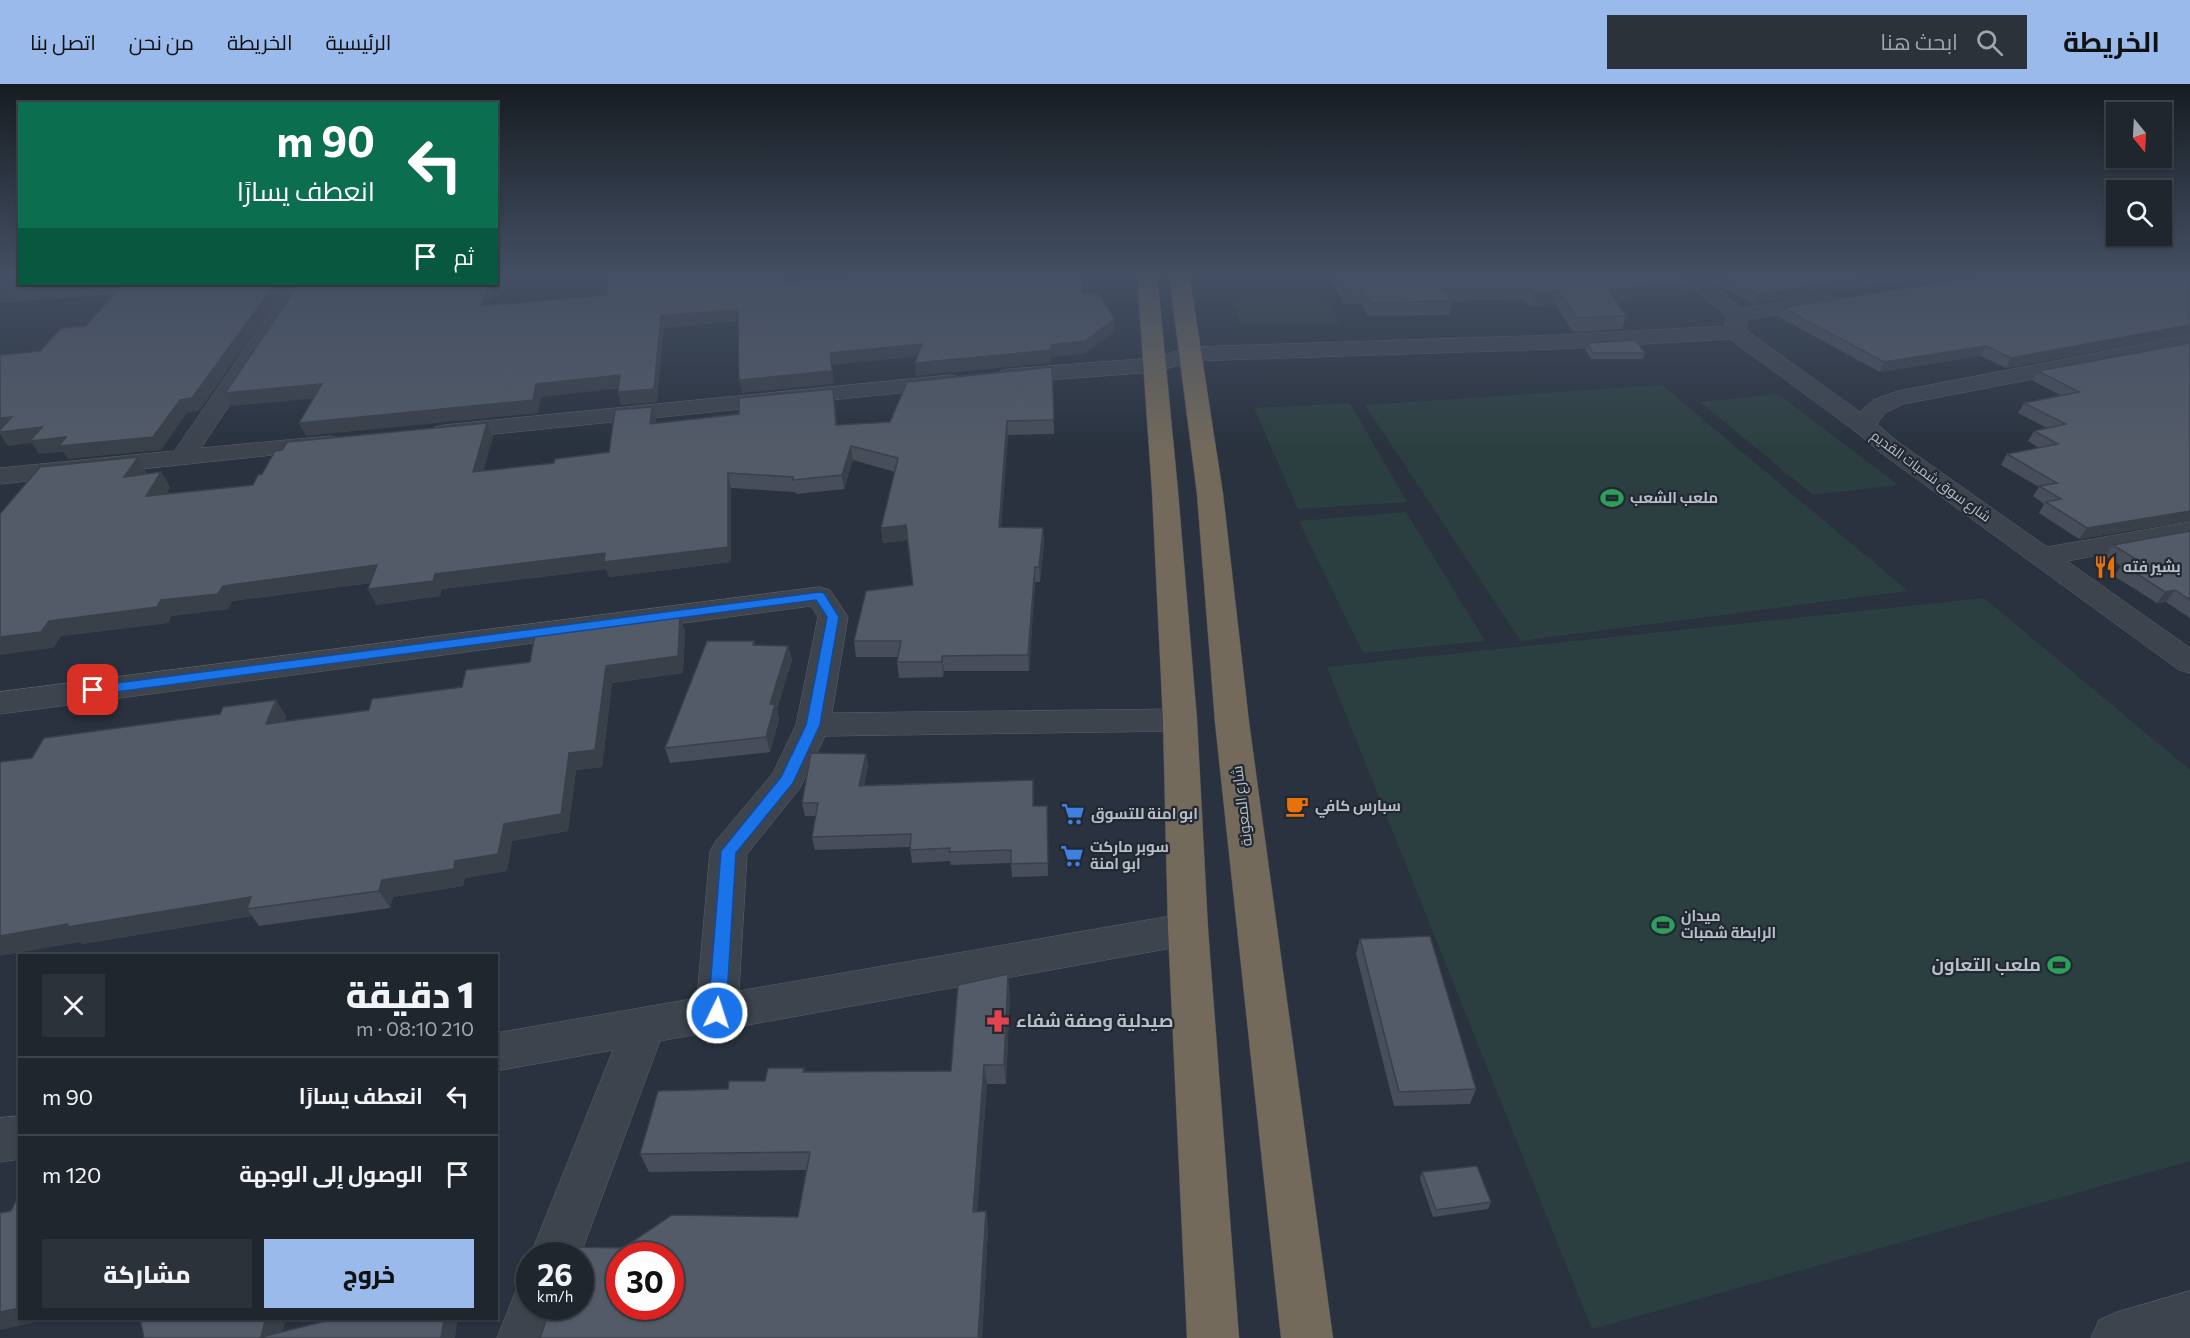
<!DOCTYPE html>
<html lang="ar">
<meta charset="utf-8">
<style>
body{margin:0;font-family:Commissioner,Cairo,sans-serif;background:#2c323a;color:#f1f3f6;direction:rtl;height:100vh;display:flex;flex-direction:column;font-size:22px;white-space:nowrap}
*{box-sizing:border-box;margin:0}
p{font-size:20px;color:#a1a5aa}
.icon{flex:none;width:33px;height:33px;fill:none;stroke:currentColor;stroke-width:2;stroke-linecap:round;stroke-linejoin:round}
.map{position:relative;flex:1;overflow:hidden;direction:ltr}
.details{position:absolute;left:18px;top:870px;width:480px;height:366px;display:flex;flex-direction:column;background:#1f262e;border-radius:0px;box-shadow:0 2px 4px #0004,0 0 0 2px #3c434a;direction:rtl}
.details>*{flex:none}
.banner{position:absolute;left:18px;top:18px;width:480px;height:183px;border-radius:0px;box-shadow:0 2px 4px #0004,0 0 0 2px #3c434a;direction:rtl;background:#0b6e4f;color:#fff;overflow:hidden}
.needle{width:39px;rotate:162deg}
.fabs{position:absolute;left:2106px;top:18px;display:grid;gap:12px}
.fabs a{display:grid;place-items:center;width:66px;height:66px;border-radius:0px;background:#1f262e;box-shadow:0 2px 4px #0004,0 0 0 2px #3c434a;font-size:30px}
.speed{position:absolute;left:516px;top:1158px;display:flex;gap:12px;font-size:30px;font-weight:700;text-align:center}
.speed>*{display:grid;place-content:center;width:78px;height:78px;border-radius:50%;background:#1f262e;box-shadow:0 2px 4px #0004,0 0 0 2px #3c434a;line-height:1}
.speed small{font-size:15px;font-weight:400}
.speed .limit{border:9px solid #d22;background:#fff;color:#111}
.pin{position:absolute;display:grid;place-items:center;width:51px;height:51px;color:#fff;margin:-26px;border-radius:12px;box-shadow:0 3px 9px #0006}
.me{position:absolute;width:66px;margin:-33px;rotate:4deg;stroke-linejoin:round;filter:drop-shadow(0 0 4px #0008)}
.turn{display:flex;align-items:center;gap:21px;height:126px;padding:0 24px;font-size:27px}
.turn .icon{width:78px;height:78px;stroke-width:2.5}
.turn b{display:block;font-size:42px;line-height:51px}
.then{display:flex;align-items:center;height:57px;padding:0 24px;background:#0003;gap:12px;font-size:22px}
.round{display:grid;place-items:center;flex:none;width:63px;height:63px;border-radius:0px;background:#2c323a}
.summary{display:flex;align-items:center;justify-content:space-between;height:102px;padding:0 24px}
h1{font-size:36px;font-weight:800;line-height:45px}
.primary-button{display:flex;gap:12px;margin-top:auto;padding:12px 24px}
.primary-button a{flex:1;height:69px;border-radius:0px;background:#9bbaec;color:#111;font-size:24px;font-weight:800;line-height:69px;text-align:center}
.primary-button a+a{background:#2c323a;color:#f1f3f6}
ul{padding:0;list-style:none}
li{display:flex;align-items:center;gap:18px;height:78px;padding:0 24px;border-top:2px solid #3c434a}
li div{flex:1}
li b{display:block;font-size:22px}
li em{font-style:normal}
header{display:flex;align-items:center;gap:36px;box-sizing:border-box;height:84px;padding:0 30px;background:#9bbaec;color:#111}
header strong{font-size:28px}
nav{display:flex;gap:33px;margin-inline-start:auto;font-size:21px}
.search{width:420px;height:54px;background:#2c323a;display:flex;align-items:center;gap:15px;box-sizing:border-box;padding:0 21px;border-radius:0px;color:#a1a5aa;font-size:22px}
.map>svg:first-child{display:block}
.green{fill:#2c3f40}
.lines{fill:none;stroke-linecap:round;stroke-linejoin:round}
.street-casing{stroke:#5b626c;stroke-width:1}
.highway-casing{stroke:#484f59;stroke-width:1}
.street{fill:#3d444e;fill-rule:evenodd}
.highway{fill:#736a5b;fill-rule:evenodd}
.wall{fill:#474e59}
.shaded-wall{fill:#3a4049}
.building{fill:#535b68;stroke:#3a4049;stroke-width:1.5;fill-rule:evenodd}
.route{fill:#1a73e8;stroke:#114b97;stroke-width:1.5}
.labels{text-anchor:middle;stroke-width:4.5;stroke-linejoin:round;paint-order:stroke}
.far-street-label{font-size:14px;fill:#b9bfc9;stroke:#222933}
.poi-label{font-size:15px;font-weight:bold;fill:#b9bfc9;stroke:#222933;text-anchor:start}
.street-label{font-size:15px;fill:#b9bfc9;stroke:#222933}
.near-poi-label{font-size:18px;font-weight:bold;fill:#b9bfc9;stroke:#222933;text-anchor:end}
</style>
<header>
<strong>الخريطة</strong>
<div class="search"><svg class="icon" aria-label="search" viewBox="0 0 24 24"><circle cx="10" cy="10" r="6"/><path d="M15 15l6 6"/></svg>ابحث هنا</div>
<nav><a>الرئيسية</a><a>الخريطة</a><a>من نحن</a><a>اتصل بنا</a></nav>
</header>
<div class="map">
<svg width="2190" height="1254" viewBox="0 0 2190 1254">
<rect width="100%" height="100%" fill="#29323e"/>
<g class="green">
<polygon points="1225,189 1317,189 1339,240 1240,241"/>
<polygon points="1662,301 1908,507 1521,557 1365,321"/>
<polygon points="1778,310 1898,401 1813,411 1700,318"/>
<polygon points="1350,319 1407,418 1298,425 1254,324"/>
<polygon points="1406,428 1485,557 1363,569 1299,437"/>
<polygon points="1984,514 2190,686 2190,1077 1592,1245 1327,583"/>
</g>
<g class="lines">
<g class="street-casing">
<g id="street">
<polygon points="1677,189 1699,189 1741,224 1827,211 1834,213 1837,217 1834,221 1747,236 1746,246 1860,328 1873,316 1898,307 2190,251 2190,265 1903,320 1885,329 1877,340 1898,358 2047,463 2190,438 2190,454 2067,477 2190,564 2190,589 2179,586 1880,368 1855,347 1730,255 1557,265 1193,277 1155,288 1008,299 1000,297 997,292 1000,287 1008,285 1153,274 1191,263 1557,251 1725,242 1726,233"/>
<polygon points="84,200 165,200 162,204 155,206 0,218 0,206"/>
<polygon points="290,200 310,200 201,364 330,352 339,354 342,359 339,364 0,400 0,384 174,367"/>
<polygon points="951,291 959,293 962,298 959,303 444,355 435,353 432,348 435,343 444,341"/>
<polygon points="820,503 830,506 848,533 832,629 1180,625 1192,628 1197,636 1192,644 1180,647 825,652 800,704 747,770 739,907 1188,829 1202,834 1208,845 1202,856 1188,861 660,957 580,1172 530,1172 613,966 496,987 496,949 697,914 710,767 716,757 773,689 796,641 818,533 811,522 0,630 0,608"/>
<polygon points="20,1032 20,1075 0,1078 0,1034"/>
<polygon points="530,1199 530,1222 560,1222 549,1254 497,1254 517,1204"/>
<polygon points="2190,1207 2190,1254 2091,1254 2099,1236 2117,1228"/>
</g>
</g>
<g class="highway-casing">
<g id="highway">
<polygon points="1137,189 1157,189 1178,407 1197,636 1208,845 1239,1254 1187,1254 1168,845 1163,636 1152,407"/>
<polygon points="1169,189 1189,189 1223,410 1249,638 1333,1254 1281,1254 1215,638 1197,410"/>
</g>
</g>
<use href="#street" class="street"/>
<use href="#highway" class="highway"/>
</g>
<g class="wall">
<polygon points="1328,189 1680,189 1685,211 1617,218 1626,232 1622,245 1573,248 1555,220 1531,223 1522,215 1453,217 1450,231 1368,232 1361,220 1344,220"/>
<polygon points="1703,189 1948,189 1754,220 1713,198"/>
<polygon points="2190,189 2190,250 2006,284 1981,272 1880,288 1779,233 1783,224"/>
<polygon points="1587,259 1645,269 1643,275 1591,275 1585,266"/>
<polygon points="2190,259 2190,437 2079,455 2039,429 2044,420 2033,412 2039,403 2001,381 2007,370 2039,364 2028,357 2034,347 2047,344 2018,329 2024,319 2060,311 2033,297 2038,287"/>
<polygon points="1052,283 1054,350 1008,351 1001,443 1043,444 1044,459 1040,498 1035,498 1029,587 944,587 943,593 899,594 897,578 898,573 856,573 854,557 913,501 907,456 883,459 881,444 895,388 853,376 844,405 796,410 795,408 731,404 731,478 609,493 606,485 442,505 440,512 376,521 371,499 232,517 228,525 171,532 168,539 61,552 53,564 138,373 146,388 145,390 161,388 170,403 166,410 253,401 262,390 487,339 493,353 483,387 554,379 609,368 652,323 656,337 655,340 835,319 837,341 890,338"/>
<polygon points="2190,447 2190,534 2166,518 2157,519 2114,492 2121,482 2105,472 2113,461"/>
<polygon points="680,531 685,548 683,589 612,599 602,683 576,686 568,747 512,757 507,787 465,794 463,802 393,813 390,824 259,842 252,832 82,860 81,858 32,674 220,630 276,616 286,633 284,637 369,626 462,603 530,578"/>
<polygon points="754,557 755,561 788,562 792,576 777,625 779,635 770,668 670,679 665,664"/>
<polygon points="866,670 868,682 864,701 1033,696 1034,722 1047,722 1048,792 1012,793 1011,779 951,781 950,777 912,779 910,763 815,766 812,753 816,732 805,732 802,719"/>
<polygon points="1360,855 1476,1005 1470,1020 1394,1022 1356,870"/>
<polygon points="1010,909 1006,1000 987,1000 977,1128 986,1127 988,1145 982,1254 540,1254 623,1164 798,1133 806,1086 649,1088 640,1070 728,1005 765,997 804,984 805,988 951,987"/>
<polygon points="1422,1088 1491,1118 1488,1125 1433,1133 1420,1095"/>
</g>
<g class="shaded-wall">
<polygon points="20,189 20,200 45,200 0,203 0,191"/>
<polygon points="496,189 501,189 485,234 481,222 489,200 496,200"/>
<polygon points="1892,189 1948,189 1754,220 1757,210"/>
<polygon points="1690,198 1685,211 1604,219 1608,205"/>
<polygon points="275,200 289,200 199,327 187,329 161,366 68,375 63,368 39,370 32,359 8,362 0,350 0,334 180,316"/>
<polygon points="1558,207 1555,220 1531,223 1535,209"/>
<polygon points="738,225 740,237 664,244 657,318 621,321 618,308 661,232"/>
<polygon points="1115,235 1115,247 1085,270 1051,273 1051,279 916,292 915,279 1051,261"/>
<polygon points="2190,241 2190,250 2006,284 2011,274"/>
<polygon points="922,260 924,272 832,281 834,300 742,309 739,296 830,269"/>
<polygon points="1986,262 1981,272 1880,288 1884,278"/>
<polygon points="620,291 623,304 541,313 538,329 306,352 299,339 536,300"/>
<polygon points="322,300 328,313 232,322 225,309"/>
<polygon points="833,305 835,319 838,356 836,341"/>
<polygon points="652,323 656,337 654,354 650,340"/>
<polygon points="1007,337 1008,351 1000,458 999,443"/>
<polygon points="487,339 493,353 479,402 473,388"/>
<polygon points="851,362 853,376 844,405 842,391"/>
<polygon points="138,373 146,388 133,407 124,393"/>
<polygon points="161,388 170,403 155,427 146,412"/>
<polygon points="728,389 731,404 731,478 609,493 606,485 442,505 440,512 376,521 368,505 435,490"/>
<polygon points="2190,427 2190,437 2079,455 2087,444"/>
<polygon points="906,441 907,456 883,459 881,444"/>
<polygon points="1043,444 1044,459 1040,498 1039,483"/>
<polygon points="377,481 385,497 232,517 228,525 171,532 168,539 61,552 53,564 0,571 0,553 49,537 161,516 223,502"/>
<polygon points="1035,483 1035,498 1029,587 1028,571"/>
<polygon points="2175,506 2166,518 2157,519 2165,508"/>
<polygon points="680,531 685,548 683,589 612,599 602,683 576,686 568,747 512,757 507,787 465,794 463,802 393,813 390,824 379,807 382,796 455,777 504,740 569,669 606,582"/>
<polygon points="788,562 792,576 777,625 779,635 770,668 766,653 770,620"/>
<polygon points="942,572 944,587 943,593 942,578"/>
<polygon points="276,616 286,633 277,657 266,640"/>
<polygon points="866,670 868,682 862,714 859,702"/>
<polygon points="251,813 247,825 252,832 82,860 81,858 0,872 0,852 68,840"/>
<polygon points="1008,890 1010,909 1006,1000 1004,981"/>
<polygon points="984,981 987,1000 976,1145 973,1128"/>
<polygon points="986,1127 988,1145 982,1254 978,1254"/>
<polygon points="20,1224 20,1234 54,1234 0,1246 0,1228"/>
<polygon points="266,1234 286,1234 281,1254 261,1253"/>
<polygon points="444,1234 458,1234 455,1254 441,1254"/>
</g>
<g class="building">
<polygon points="0,189 18,189 0,191"/>
<polygon points="609,189 786,189 787,198 854,192 854,189 1083,189 1082,210 1098,209 1115,235 1085,257 1051,261 1051,266 915,279 922,260 830,269 832,287 739,296 738,225 661,232 654,305 618,308 620,291 536,300 533,316 299,339 322,300 225,309 299,200 489,200 481,222 606,211"/>
<polygon points="1337,189 1680,189 1690,198 1608,205 1626,232 1577,234 1558,207 1535,209 1525,201 1444,204 1453,217 1370,219 1363,207 1346,207"/>
<polygon points="1718,189 1892,189 1757,210"/>
<polygon points="2001,189 2190,189 2190,241 2011,274 1986,262 1884,278 1783,224"/>
<polygon points="124,200 275,200 192,314 180,316 153,353 59,362 66,353 30,357 42,343 0,348 0,346 12,333 0,334 0,271 40,267 61,244 86,242"/>
<polygon points="1636,256 1645,269 1593,269 1587,259"/>
<polygon points="2190,259 2190,427 2087,444 2046,418 2061,415 2039,402 2057,399 2007,370 2058,360 2034,347 2066,340 2024,319 2079,308 2038,287"/>
<polygon points="1052,283 1054,336 1007,337 999,443 1043,444 1039,483 1035,483 1028,571 942,572 942,578 897,578 901,557 854,557 866,507 913,501 906,441 881,444 898,374 851,362 842,391 793,396 793,393 728,389 728,463 604,478 605,469 435,490 433,497 368,505 377,481 223,502 218,510 161,516 157,523 49,537 41,548 0,553 0,430 40,383 138,373 124,393 161,388 146,412 253,401 258,391 262,390 275,367 282,366 287,358 487,339 473,388 554,379 555,375 609,368 615,326 652,323 650,340 739,330 739,314 833,305 836,341 890,338 907,298"/>
<polygon points="2190,447 2190,516 2175,506 2165,508 2122,480 2139,477 2113,461"/>
<polygon points="680,531 678,572 606,582 595,666 569,669 561,730 504,740 498,770 455,777 454,785 382,796 379,807 247,825 251,813 67,843 68,840 0,852 0,678 32,674 44,654 220,630 223,623 276,616 266,640 369,626 372,615 462,603 466,586 530,578 535,550"/>
<polygon points="707,557 754,557 753,561 788,562 770,620 775,620 766,653 665,664"/>
<polygon points="811,669 866,670 859,702 1033,696 1033,722 1047,722 1048,779 1011,780 1011,766 949,768 950,764 910,766 911,750 812,753 818,719 802,719"/>
<polygon points="1430,852 1476,1005 1399,1008 1360,855"/>
<path d="M1008,890l-4,91h-20l-11,147 13,-1 -8,127h-438l11,-32h29v-50h-12l3,-9 52,1 49,-33 126,2 12,-65 -170,2 18,-63 70,-2 1,-8h36l3,-13h36l-1,4 148,-1 7,-86zM620,1172h50v50h-50z"/>
<polygon points="1477,1082 1491,1118 1436,1126 1422,1088"/>
<polygon points="20,1108 20,1224 0,1228 0,1129 11,1127"/>
<polygon points="140,1234 266,1234 261,1253 338,1234 444,1234 441,1254 144,1254"/>
</g>
<linearGradient id="sky" x2="0" y2="1"><stop stop-color="#171c22"/><stop offset="0.52" stop-color="#434f63"/><stop offset="1" stop-color="#434f63" stop-opacity="0"/></linearGradient>
<rect width="2190" height="365" fill="url(#sky)"/>
<polygon class="route" points="820,508 824,509 839,533 820,641 793,699 736,769 726,929 723,934 717,937 711,934 708,929 721,767 781,693 806,641 827,533 816,516 93,611 87,606 93,602"/>
<defs>
<g id="stadium-bare" transform="scale(1.8)"><path d="M0-5a6.5 5 0 1 0 0 10a6.5 5 0 1 0 0-10ZM-3.5-1.8h7v3.6h-7Z" fill="#2e9e5b" stroke="#222933" stroke-width="2.5" paint-order="stroke"/></g>
<g id="restaurant-bare" transform="scale(1.8)"><path d="M-5-6h1v4h1v-4h1v4h1v-4h1v5L-1.5 .5V6h-2V.5L-5-1ZM5-6V6H3V1.5H1.5Q1.5-4 5-6Z" fill="#e8710a" stroke="#222933" stroke-width="2.5" paint-order="stroke"/></g>
<g id="cafe-bare" transform="scale(1.8)"><path d="M-5.5-4.5H6V0H3Q3 3.5 0 3.5H-2.5Q-5.5 3.5-5.5 0ZM3-3.2v2h1.7v-2ZM-6 4.5H4V6H-6Z" fill="#e8710a" stroke="#222933" stroke-width="2.5" paint-order="stroke"/></g>
<g id="supermarket-bare" transform="scale(1.8)"><path d="M-6-5.5h2.5l.6 2H6L4.5 2H-2.5L-4.4-4H-6ZM-1.5 3.2a1.3 1.3 0 1 0 .1 0ZM3 3.2a1.3 1.3 0 1 0 .1 0Z" fill="#3f7fe0" stroke="#222933" stroke-width="2.5" paint-order="stroke"/></g>
<g id="pharmacy-bare" transform="scale(1.8)"><path d="M-2-6h4v4h4v4h-4v4h-4v-4h-4v-4h4Z" fill="#e0444e" stroke="#222933" stroke-width="2.5" paint-order="stroke"/></g>
</defs>
<g fill-rule="evenodd">
<use href="#stadium-bare" x="1612" y="414"/>
<use href="#restaurant-bare" x="2105" y="483"/>
<use href="#cafe-bare" x="1297" y="722"/>
<use href="#supermarket-bare" x="1073" y="730"/>
<use href="#supermarket-bare" x="1072" y="772"/>
<use href="#stadium-bare" x="1663" y="841"/>
<use href="#stadium-bare" x="2059" y="881"/>
<use href="#pharmacy-bare" x="998" y="937"/>
</g>
<g class="labels">
<g class="far-street-label">
<text transform="translate(1931 392) rotate(36)" y="5">شارع سوق شمبات القديم</text>
</g>
<g class="poi-label">
<text x="1630" y="419">ملعب الشعب</text>
<text x="2123" y="488">بشير فته</text>
<text x="1315" y="727">سبارس كافي</text>
<text x="1091" y="735">ابو امنة للتسوق</text>
<text x="1090" y="768">سوبر ماركت<tspan x="1090" dy="17">ابو امنة</tspan></text>
<text x="1681" y="837">ميدان<tspan x="1681" dy="17">الرابطة شمبات</tspan></text>
</g>
<g class="street-label">
<text transform="translate(1242 722) rotate(-97)" y="5">شارع المعونة</text>
</g>
<g class="near-poi-label">
<text x="2041" y="887">ملعب التعاون</text>
<text x="1016" y="943" text-anchor="start">صيدلية وصفة شفاء</text>
</g>
</g>
</svg>
<div class="fabs">
<a><svg class="needle" viewBox="-14 -14 28 28"><path d="M0-13l5 13h-10z" fill="#e53935"/><path d="M0 13l5-13h-10z" fill="#a1a5aa"/></svg></a>
<a><svg class="icon" aria-label="search" viewBox="0 0 24 24"><circle cx="10" cy="10" r="6"/><path d="M15 15l6 6"/></svg></a>
</div>
<div class="speed"><div>26<small>km/h</small></div><div class="limit">30</div></div>
<div class="pin" style="left:93px;top:606px;background:#d93025"><svg class="icon" aria-label="arrive" viewBox="0 0 24 24"><path d="M6 21V4h12l-3 4 3 4H6"/></svg></div>
<svg class="me" style="left:717px;top:929px" viewBox="-20 -20 40 40"><circle r="17" fill="#1a73e8" stroke="#fff" stroke-width="3"/><path d="M0-11L8 9 0 5-8 9z" fill="#fff"/></svg>
<div class="banner">
<div class="turn"><svg class="icon" aria-label="left" viewBox="0 0 24 24"><path d="M17 20v-9H6M10 6l-5 5 5 5"/></svg><div><b>90 m</b>انعطف يسارًا</div></div>
<div class="then">ثم<svg class="icon" aria-label="arrive" viewBox="0 0 24 24"><path d="M6 21V4h12l-3 4 3 4H6"/></svg></div>
</div>
<section class="details">
<div class="summary"><div><h1>1 دقيقة</h1><p>210 m · 08:10</p></div><a class="round"><svg class="icon" aria-label="close" viewBox="0 0 24 24"><path d="M6 6l12 12M18 6L6 18"/></svg></a></div>
<ul>
<li><svg class="icon" aria-label="left" viewBox="0 0 24 24"><path d="M17 20v-9H6M10 6l-5 5 5 5"/></svg><div><b>انعطف يسارًا</b></div><em>90 m</em></li>
<li><svg class="icon" aria-label="arrive" viewBox="0 0 24 24"><path d="M6 21V4h12l-3 4 3 4H6"/></svg><div><b>الوصول إلى الوجهة</b></div><em>120 m</em></li>
</ul>
<div class="primary-button"><a>خروج</a><a>مشاركة</a></div>
</section>
</div>
